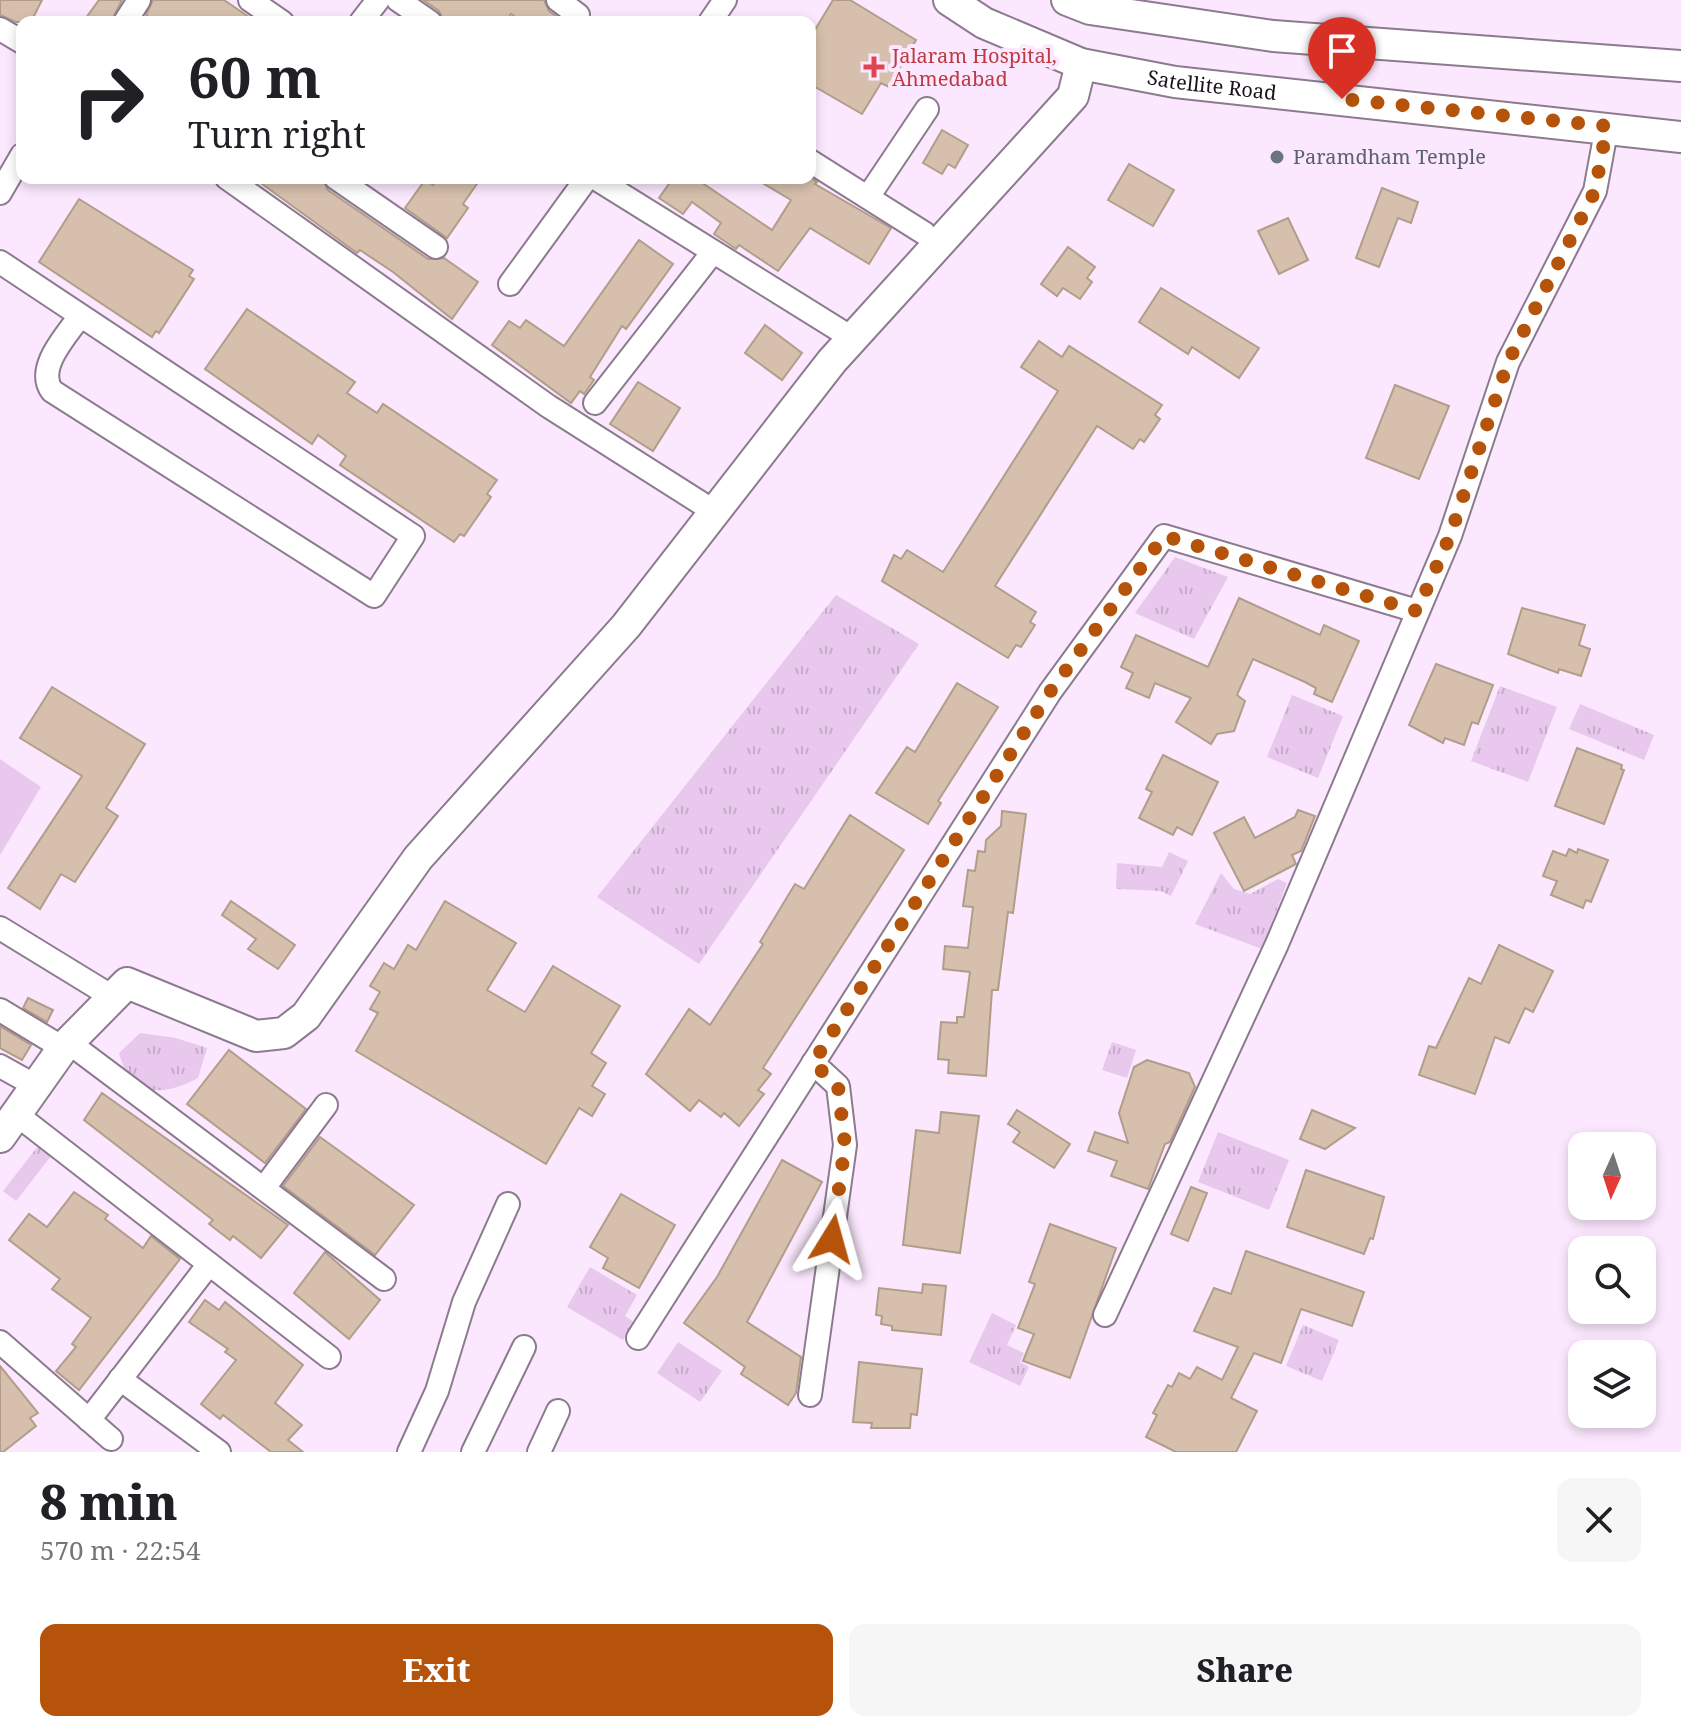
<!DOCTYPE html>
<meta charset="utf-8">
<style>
body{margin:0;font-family:"Noto Serif",serif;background:#f6f6f6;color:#202124;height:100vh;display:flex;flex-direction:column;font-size:30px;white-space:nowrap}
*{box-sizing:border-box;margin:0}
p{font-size:26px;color:#757577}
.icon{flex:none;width:44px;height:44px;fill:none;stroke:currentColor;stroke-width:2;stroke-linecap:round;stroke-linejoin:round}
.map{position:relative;height:1452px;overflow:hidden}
.drawer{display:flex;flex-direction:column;background:#fff;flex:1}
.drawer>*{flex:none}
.banner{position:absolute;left:16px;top:16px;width:800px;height:168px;border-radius:16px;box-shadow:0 4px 12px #0003;background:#fff;color:#202124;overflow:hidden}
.needle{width:52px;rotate:183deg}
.fabs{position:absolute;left:1568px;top:1132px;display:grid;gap:16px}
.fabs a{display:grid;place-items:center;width:88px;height:88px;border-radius:16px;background:#fff;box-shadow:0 4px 12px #0003;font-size:40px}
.pin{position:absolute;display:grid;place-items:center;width:68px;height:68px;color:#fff;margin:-82px -34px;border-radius:50% 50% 50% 0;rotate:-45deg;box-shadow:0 0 8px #0007}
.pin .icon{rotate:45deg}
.me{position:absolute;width:88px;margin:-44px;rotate:8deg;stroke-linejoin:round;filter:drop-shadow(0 0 6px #0008)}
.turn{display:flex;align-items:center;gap:28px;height:168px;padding:0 40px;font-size:36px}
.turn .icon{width:104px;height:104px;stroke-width:2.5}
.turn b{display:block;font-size:56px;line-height:68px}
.round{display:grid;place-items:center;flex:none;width:84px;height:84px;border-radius:16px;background:#f6f6f6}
.overview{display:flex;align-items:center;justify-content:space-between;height:136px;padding:0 40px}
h1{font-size:48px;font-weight:800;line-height:60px}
.cta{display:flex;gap:16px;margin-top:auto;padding:16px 40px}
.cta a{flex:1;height:92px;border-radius:16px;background:#b45309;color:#fff;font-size:32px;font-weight:800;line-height:92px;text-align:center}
.cta a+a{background:#f6f6f6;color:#202124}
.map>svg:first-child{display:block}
.grass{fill:url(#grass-tufts)}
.green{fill:#e8c8ed}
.building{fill:#d6c0ad;stroke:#b19d8a;stroke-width:2}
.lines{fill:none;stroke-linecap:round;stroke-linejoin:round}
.street-casing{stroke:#8c7a8e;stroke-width:26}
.secondary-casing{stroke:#8c7a8e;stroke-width:34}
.street{stroke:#fff;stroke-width:22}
.secondary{stroke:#fff;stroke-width:30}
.route{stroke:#b45309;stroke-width:14;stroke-dasharray:0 25.2}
.health-dot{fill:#e0444e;stroke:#fbe8fe;stroke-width:3}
.worship-dot{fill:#6b7280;stroke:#fbe8fe;stroke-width:3}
.labels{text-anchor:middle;stroke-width:8;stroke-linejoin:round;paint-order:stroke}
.health-label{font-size:20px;fill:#be3a42;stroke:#fbe8fe;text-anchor:start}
.street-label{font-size:20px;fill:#19121a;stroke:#fbe8fe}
.worship-label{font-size:20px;fill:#5b616d;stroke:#fbe8fe;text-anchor:start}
</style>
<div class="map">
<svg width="1681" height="1452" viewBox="0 0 1681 1452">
<defs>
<pattern id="grass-tufts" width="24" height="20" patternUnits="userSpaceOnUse" patternTransform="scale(2)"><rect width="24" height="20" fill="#e8c8ed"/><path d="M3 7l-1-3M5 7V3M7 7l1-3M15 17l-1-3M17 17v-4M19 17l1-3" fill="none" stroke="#c6abcb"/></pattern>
</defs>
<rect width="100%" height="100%" fill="#fbe8fe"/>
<g class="grass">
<polygon points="1175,557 1228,577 1194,639 1135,613"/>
<polygon points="836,595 919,644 699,964 597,897"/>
<polygon points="1500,686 1557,707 1528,782 1471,761"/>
<polygon points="1292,695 1343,716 1318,778 1267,757"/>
<polygon points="1580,704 1654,735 1644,760 1569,729"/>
<polygon points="1169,852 1188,861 1171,896 1161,891 1116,889 1117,863 1162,867"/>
<polygon points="1221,873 1234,889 1250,894 1278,879 1287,883 1262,949 1195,924"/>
<path d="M140,1033l36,5 31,10 -9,30c-36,19 -67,20 -79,-25z"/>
<polygon points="1112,1042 1136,1050 1127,1078 1102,1070"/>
<polygon points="1218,1132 1289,1160 1269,1210 1198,1182"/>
<polygon points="42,1141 55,1151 16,1201 3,1191"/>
<polygon points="590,1267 637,1295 625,1316 634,1322 623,1340 567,1307"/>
<polygon points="992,1313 1016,1325 1007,1345 1024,1353 1020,1362 1029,1367 1020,1386 969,1362"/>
<polygon points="1303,1325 1339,1340 1322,1381 1286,1366"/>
<polygon points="678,1342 722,1371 700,1402 657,1373"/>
</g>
<polygon class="green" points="0,759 41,787 0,855"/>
<g class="building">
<polygon points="0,0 42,0 31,22 16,22 0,15"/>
<polygon points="99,0 122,0 111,22 83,22"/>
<polygon points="153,0 224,0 256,22 157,22 146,15"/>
<polygon points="423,0 544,0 549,11 564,22 522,22 511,14 506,22 444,22 439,11"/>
<polygon points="833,0 850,0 916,40 889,87 881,83 862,114 810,84 810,38"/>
<polygon points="942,130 968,145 955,168 948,164 942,174 923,163"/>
<polygon points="1129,164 1174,190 1153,226 1108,200"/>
<polygon points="254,178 322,178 328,190 428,259 444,258 478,282 452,319 393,272 360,250 357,253"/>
<polygon points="438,178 481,178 463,204 468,208 447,238 405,208 425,180 433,185"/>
<polygon points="673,178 695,178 772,230 791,200 754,178 811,178 817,182 815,184 891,228 869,264 810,228 778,271 739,245 736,249 714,234 721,223 692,202 683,214 659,198"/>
<polygon points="1382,188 1418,202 1411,223 1398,218 1379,267 1356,258"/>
<polygon points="79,199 193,270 189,276 194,279 159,333 156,331 152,337 39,262"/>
<polygon points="1288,218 1308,260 1279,274 1258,231"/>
<polygon points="639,240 673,264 626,329 622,326 590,377 594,380 584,394 580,391 571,403 492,345 509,321 520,328 526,320 564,346"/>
<polygon points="1068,247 1095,267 1087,278 1092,282 1080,299 1063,288 1057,296 1041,284"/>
<polygon points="1161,288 1259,348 1239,378 1192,347 1188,354 1139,322"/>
<polygon points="247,309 355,382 347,393 377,413 383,404 497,480 487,494 491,497 464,536 460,534 454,542 340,465 346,456 318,435 312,444 205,369"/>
<polygon points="765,325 802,353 782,380 745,353"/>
<polygon points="1039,341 1062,357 1069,346 1162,405 1155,415 1160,419 1144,442 1140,439 1133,449 1097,426 995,586 1036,612 1030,622 1035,625 1021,647 1016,645 1008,658 882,581 894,555 901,559 907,550 943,572 1058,391 1021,367"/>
<polygon points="638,382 680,408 653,451 610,424"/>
<polygon points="1395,385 1449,406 1419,479 1366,458"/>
<polygon points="1239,598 1320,635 1324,625 1359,641 1332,702 1314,694 1316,688 1305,682 1253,659 1237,695 1245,701 1234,731 1217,734 1211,744 1176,722 1191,698 1155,683 1149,698 1126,688 1133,673 1121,667 1136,635 1208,667"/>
<polygon points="1522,608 1585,625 1579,645 1590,649 1581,676 1559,669 1558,673 1508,654"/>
<polygon points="1436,664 1493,685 1478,724 1472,722 1464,745 1445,738 1443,743 1409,725"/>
<polygon points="957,683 998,707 938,801 941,803 928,824 876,793 907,747 915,752"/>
<polygon points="52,687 145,744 106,808 118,816 75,882 61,874 40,909 8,888 82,776 20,738"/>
<polygon points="1577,748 1622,765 1621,769 1624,770 1604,824 1555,806"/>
<polygon points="1163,755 1218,782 1192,835 1177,827 1173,835 1139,818 1152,792 1146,789"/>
<polygon points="1298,810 1315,816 1301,851 1292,855 1296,864 1244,891 1214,833 1244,817 1255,838 1295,817"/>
<polygon points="1002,811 1026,814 1013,913 1008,912 998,990 992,990 986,1076 948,1073 949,1060 938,1059 941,1022 957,1023 957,1017 964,1017 970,972 943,969 945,946 968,948 973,907 963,906 968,870 975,871 978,851 985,852 986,840 1001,826"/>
<polygon points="850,815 904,850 763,1068 771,1074 758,1090 764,1094 739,1126 724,1113 721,1117 699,1100 690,1111 646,1074 689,1009 710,1025 763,944 760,942 795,884 804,889"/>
<polygon points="1569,849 1577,853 1578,849 1608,860 1591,902 1586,900 1583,908 1551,895 1557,881 1543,876 1553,851 1566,856"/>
<polygon points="231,901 295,945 278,969 248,949 256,939 222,915"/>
<polygon points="445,901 516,943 487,990 525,1012 553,966 620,1006 591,1053 606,1063 592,1086 605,1094 592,1116 579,1108 546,1164 356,1051 378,1013 370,1009 380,992 370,986 384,963 394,969 408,945 416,950"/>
<polygon points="1499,945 1553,971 1533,1012 1525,1008 1509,1043 1495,1037 1475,1094 1419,1075 1429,1046 1436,1048 1469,978 1481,984"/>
<polygon points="28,998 53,1010 47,1022 23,1008"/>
<polygon points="0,1026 31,1045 22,1060 0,1048"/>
<polygon points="229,1050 306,1109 265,1163 187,1104"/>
<polygon points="1147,1060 1189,1073 1195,1087 1170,1142 1165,1144 1148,1189 1111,1176 1117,1161 1088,1151 1095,1132 1128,1143 1119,1113 1134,1067"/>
<polygon points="102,1093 288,1225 261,1258 233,1236 230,1240 209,1224 213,1220 84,1120"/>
<polygon points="1017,1110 1070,1144 1054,1168 1013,1142 1020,1132 1008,1124"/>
<polygon points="1312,1110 1355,1128 1325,1149 1300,1139"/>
<polygon points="941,1112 979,1116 960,1253 903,1245 916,1130 939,1133"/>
<polygon points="320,1137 414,1205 375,1255 283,1186"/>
<polygon points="782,1160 822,1182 747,1322 801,1357 796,1393 788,1405 741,1374 745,1367 684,1323 717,1277"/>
<polygon points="1306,1170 1384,1197 1373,1239 1370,1238 1364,1254 1287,1227"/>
<polygon points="1191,1187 1207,1193 1188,1241 1171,1234"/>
<polygon points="74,1192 108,1215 105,1219 143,1248 151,1236 180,1259 79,1390 56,1371 76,1347 72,1344 91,1318 52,1289 60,1279 9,1240 29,1214 47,1227"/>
<polygon points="621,1194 675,1225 639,1288 603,1268 608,1258 590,1247"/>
<polygon points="1050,1224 1116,1248 1070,1378 1023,1361 1034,1334 1018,1328 1035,1284 1029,1282"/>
<polygon points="1246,1251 1364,1292 1352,1326 1301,1309 1281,1363 1254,1353 1231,1398 1257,1411 1236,1452 1176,1452 1146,1437 1157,1415 1153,1413 1168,1385 1172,1387 1179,1373 1190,1379 1197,1367 1222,1380 1238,1347 1194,1331 1214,1288 1231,1294"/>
<polygon points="325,1252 380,1300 349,1339 294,1293"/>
<polygon points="923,1284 946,1286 941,1335 892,1330 892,1326 881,1324 882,1316 876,1315 879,1288 922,1293"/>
<polygon points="205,1300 219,1310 225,1302 303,1365 275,1403 302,1425 288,1440 303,1452 271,1452 223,1415 220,1419 201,1404 236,1360 225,1352 228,1349 189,1322"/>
<polygon points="859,1362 922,1369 917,1415 911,1414 910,1428 871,1428 872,1423 853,1422"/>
<polygon points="0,1366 38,1413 30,1418 36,1426 3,1452 0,1452"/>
</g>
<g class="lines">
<g class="street-casing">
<g id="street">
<polyline points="250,0 282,22"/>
<polyline points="398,0 430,22"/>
<polyline points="558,0 578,15"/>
<polyline points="125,22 139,0"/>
<polyline points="361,22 378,0"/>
<polyline points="710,22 725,0"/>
<polyline points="0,29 22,42"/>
<polyline points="810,161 924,233"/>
<polyline points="227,178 548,406 715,512"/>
<polyline points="336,178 436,247"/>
<polyline points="595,178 852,338"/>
<polyline points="0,193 22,155"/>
<polyline points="868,197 927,109"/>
<path d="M0,262l413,274 -39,60 -322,-205c-17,-23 15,-56 28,-75"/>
<polyline points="510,284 587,178"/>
<polyline points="595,403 713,252"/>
<polyline points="0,928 111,996"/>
<polyline points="0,1010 63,1048"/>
<polyline points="68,1042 384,1279"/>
<polyline points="0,1066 36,1086"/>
<polyline points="16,1114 329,1357"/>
<polyline points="264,1188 326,1105"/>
<polyline points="1105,1315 1277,944 1450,536 1508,362 1595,191 1607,126"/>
<polyline points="638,1338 1050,692 1164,536 1417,611"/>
<polyline points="0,1342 111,1439"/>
<polyline points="120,1379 219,1452"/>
<polyline points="810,1395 845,1145 838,1086 813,1063"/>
<polyline points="89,1420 209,1264"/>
<polyline points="409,1452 437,1391 464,1302 508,1204"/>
<polyline points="473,1452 524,1347"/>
<polyline points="539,1452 558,1411"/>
</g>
</g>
<g class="secondary-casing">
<g id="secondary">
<path id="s1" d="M949,0l35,23 97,41 94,18 506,55"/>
<polyline points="1067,0 1090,9 1273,36 1681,66"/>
<polyline points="0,1137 63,1048 127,983 256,1036 284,1033 306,1016 418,858 626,626 832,361 1073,96 1081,64"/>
</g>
</g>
<use href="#street" class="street"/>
<use href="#secondary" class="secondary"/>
</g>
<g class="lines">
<polyline class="route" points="832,1239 845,1145 838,1086 813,1063 1050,692 1164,536 1417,611 1450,536 1508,362 1595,191 1607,126 1342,99"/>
</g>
<path class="health-dot" d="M870 55h8v8h8v8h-8v8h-8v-8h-8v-8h8z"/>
<circle class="worship-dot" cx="1277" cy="157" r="8"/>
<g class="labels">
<g class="health-label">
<text x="892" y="63">Jalaram Hospital,<tspan x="892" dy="23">Ahmedabad</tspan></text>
</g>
<g class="street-label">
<text dy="7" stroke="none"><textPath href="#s1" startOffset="280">Satellite Road</textPath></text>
</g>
<g class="worship-label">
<text x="1293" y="164">Paramdham Temple</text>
</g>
</g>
</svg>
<div class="fabs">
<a><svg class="needle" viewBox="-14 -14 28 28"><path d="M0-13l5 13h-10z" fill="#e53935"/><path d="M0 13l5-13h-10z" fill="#757577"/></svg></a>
<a><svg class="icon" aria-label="search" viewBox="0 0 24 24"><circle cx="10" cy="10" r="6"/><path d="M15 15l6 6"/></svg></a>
<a><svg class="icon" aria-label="layers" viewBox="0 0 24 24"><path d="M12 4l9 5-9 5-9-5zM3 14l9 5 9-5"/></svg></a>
</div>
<div class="pin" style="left:1342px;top:99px;background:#d93025"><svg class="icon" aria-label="arrive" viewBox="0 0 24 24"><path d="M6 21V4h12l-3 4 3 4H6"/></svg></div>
<svg class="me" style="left:832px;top:1239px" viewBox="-20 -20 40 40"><path d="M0-17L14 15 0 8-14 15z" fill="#b45309" stroke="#fff" stroke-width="4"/></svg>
<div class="banner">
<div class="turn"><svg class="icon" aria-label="right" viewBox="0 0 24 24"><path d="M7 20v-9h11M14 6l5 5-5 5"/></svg><div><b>60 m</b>Turn right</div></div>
</div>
</div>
<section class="drawer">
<div class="overview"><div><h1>8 min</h1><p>570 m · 22:54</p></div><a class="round"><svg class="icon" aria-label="close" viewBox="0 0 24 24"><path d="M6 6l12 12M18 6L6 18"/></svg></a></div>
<div class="cta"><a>Exit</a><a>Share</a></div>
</section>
